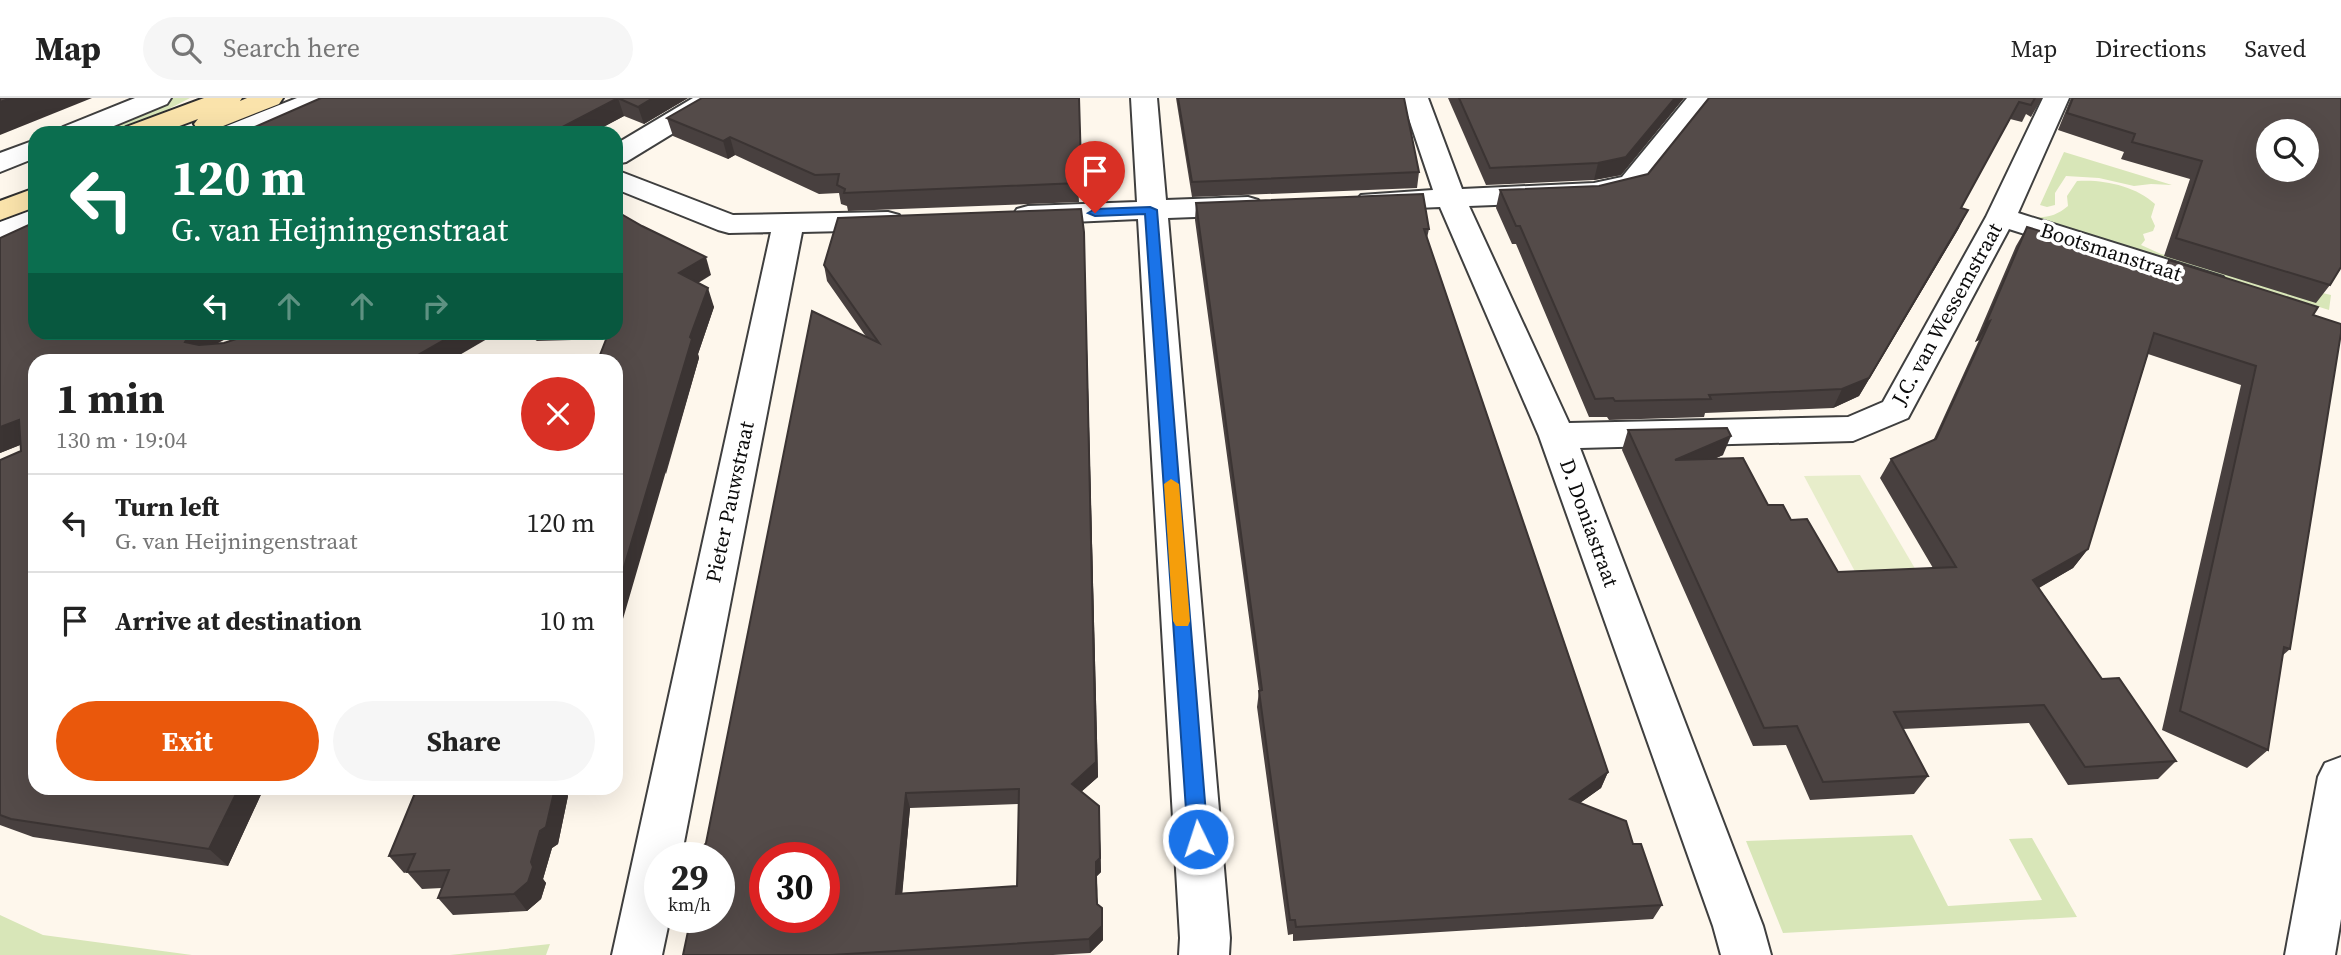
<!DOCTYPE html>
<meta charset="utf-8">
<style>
body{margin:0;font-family:"Source Serif 4",serif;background:#f6f6f6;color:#222;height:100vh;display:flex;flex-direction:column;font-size:26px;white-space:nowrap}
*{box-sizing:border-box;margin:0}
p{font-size:23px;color:#767676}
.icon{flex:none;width:38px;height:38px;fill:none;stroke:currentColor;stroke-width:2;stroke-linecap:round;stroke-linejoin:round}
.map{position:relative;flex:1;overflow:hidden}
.panel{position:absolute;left:28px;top:256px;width:595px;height:441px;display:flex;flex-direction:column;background:#fff;border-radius:21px;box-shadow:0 7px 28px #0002}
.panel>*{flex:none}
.hud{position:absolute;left:28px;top:28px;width:595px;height:214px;border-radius:21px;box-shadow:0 7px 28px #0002;background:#0b6e4f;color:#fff;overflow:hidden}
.controls{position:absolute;left:2256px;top:21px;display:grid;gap:14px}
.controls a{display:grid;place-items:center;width:63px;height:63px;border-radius:50%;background:#fff;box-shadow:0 7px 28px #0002;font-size:35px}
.speed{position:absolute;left:644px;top:744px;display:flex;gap:14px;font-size:35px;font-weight:700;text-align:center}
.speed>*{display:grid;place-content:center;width:91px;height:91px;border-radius:50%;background:#fff;box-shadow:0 7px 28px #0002;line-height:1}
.speed small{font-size:18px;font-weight:400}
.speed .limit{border:10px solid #d22;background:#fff;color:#111}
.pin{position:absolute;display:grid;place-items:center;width:60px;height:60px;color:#fff;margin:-72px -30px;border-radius:50% 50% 50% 0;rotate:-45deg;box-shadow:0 0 7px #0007}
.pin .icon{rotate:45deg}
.me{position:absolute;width:77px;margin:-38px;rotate:356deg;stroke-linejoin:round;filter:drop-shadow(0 0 5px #0008)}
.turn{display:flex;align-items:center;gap:24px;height:147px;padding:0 28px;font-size:32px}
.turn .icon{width:91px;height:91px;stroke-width:2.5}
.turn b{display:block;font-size:49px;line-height:60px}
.lanes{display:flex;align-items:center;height:66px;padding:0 28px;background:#0003;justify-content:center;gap:35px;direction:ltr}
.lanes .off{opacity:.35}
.round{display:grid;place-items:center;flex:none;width:74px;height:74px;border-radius:37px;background:#f6f6f6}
.summary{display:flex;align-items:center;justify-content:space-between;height:119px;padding:0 28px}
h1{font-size:42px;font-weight:700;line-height:52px}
.button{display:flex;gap:14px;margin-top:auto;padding:14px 28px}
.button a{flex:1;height:80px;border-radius:42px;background:#ea580c;color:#fff;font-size:28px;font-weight:700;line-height:80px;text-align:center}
.button a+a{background:#f6f6f6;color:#222}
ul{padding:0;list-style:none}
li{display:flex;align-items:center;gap:21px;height:98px;padding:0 28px;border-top:2px solid #e0e0e0}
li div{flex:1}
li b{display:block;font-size:26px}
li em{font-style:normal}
header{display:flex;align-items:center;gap:42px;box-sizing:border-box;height:98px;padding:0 35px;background:#fff;border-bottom:2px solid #e0e0e0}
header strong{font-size:33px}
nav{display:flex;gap:38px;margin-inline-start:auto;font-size:24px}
.search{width:490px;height:63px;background:#f6f6f6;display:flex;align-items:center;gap:18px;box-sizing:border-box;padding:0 24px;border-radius:38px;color:#767676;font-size:26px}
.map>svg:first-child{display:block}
.green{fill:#d8e6b8}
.pitch{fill:#e7edca}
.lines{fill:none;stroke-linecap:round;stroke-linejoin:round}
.street-casing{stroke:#3f3f3f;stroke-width:4}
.secondary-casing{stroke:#2e2e2e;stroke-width:4}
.street{fill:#fff;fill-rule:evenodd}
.secondary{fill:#fae3ab;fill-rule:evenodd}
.wall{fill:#48403f;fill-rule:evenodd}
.shaded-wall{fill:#3b3433}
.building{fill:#544b49;stroke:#3b3433;stroke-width:2;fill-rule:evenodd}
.route{fill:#1a73e8;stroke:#114b97;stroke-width:2}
.slow{fill:#f59e0b}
.labels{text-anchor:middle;stroke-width:7;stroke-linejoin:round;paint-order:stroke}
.street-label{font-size:21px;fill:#0c0c0c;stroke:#fff}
</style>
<header>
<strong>Map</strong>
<div class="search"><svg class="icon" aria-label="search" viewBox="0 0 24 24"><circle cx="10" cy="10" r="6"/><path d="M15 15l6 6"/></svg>Search here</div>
<nav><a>Map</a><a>Directions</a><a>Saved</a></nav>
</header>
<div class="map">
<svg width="2341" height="857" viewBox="0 0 2341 857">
<rect width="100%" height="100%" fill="#fef7ec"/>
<g class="green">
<path d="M173,0h17c-34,17 -61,35 -100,35z"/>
<polygon points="2064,54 2172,87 2151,86 2134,88 2099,80 2066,78 2055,95 2055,107 2047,109 2040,107"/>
<path d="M2077,83c26,-2 59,5 78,23l-4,13 4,9 -2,5 -10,3 2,6 -4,5 20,9 170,41 -2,15 -301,-94c15,3 27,1 40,-10l-1,-10z"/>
<polygon points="1912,737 1948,808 2042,802 2009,741 2032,740 2077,819 1783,835 1746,743"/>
<polygon points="0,817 43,837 192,857 0,857"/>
<polygon points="550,846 546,857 450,857"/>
</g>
<polygon class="pitch" points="1860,377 1920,479 1859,481 1804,378"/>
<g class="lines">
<g class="street-casing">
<g id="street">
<polygon points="135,0 171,0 167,6 97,35 59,35 63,29"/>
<polygon points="297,0 334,0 330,6 258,35 220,35 224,29"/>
<polygon points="693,0 725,0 721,6 626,64 616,66 616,46"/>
<polygon points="1131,0 1157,0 1166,102 1248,99 1258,102 1263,108 1258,114 1248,117 1168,120 1230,840 1229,857 1179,857 1180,840 1138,121 1028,126 1017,123 1013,117 1017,111 1028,108 1137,104"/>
<polygon points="1402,0 1428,0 1462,91 1594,85 1622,79 1687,0 1714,0 1642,91 1594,103 1469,108 1569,325 1848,319 1883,304 1986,119 2043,0 2069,0 2018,115 2223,179 2228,186 2223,193 2212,196 2009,131 1908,320 1853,343 1580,350 1763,828 1771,857 1721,857 1713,828 1539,338 1440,109 1371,112 1361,109 1356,103 1361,97 1433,92"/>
<polygon points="35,42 35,60 0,74 0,55"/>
<polygon points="616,72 733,117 888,114 899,117 903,123 899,129 888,132 802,134 681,760 660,760 660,819 670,819 662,857 612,857 771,134 729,135 718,132 616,91"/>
<polygon points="35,111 35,131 0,144 0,124"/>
<polygon points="2341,659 2341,821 2335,857 2285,857 2318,679 2325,665"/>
</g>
</g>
<g class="secondary-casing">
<g id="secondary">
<polygon points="204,0 242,0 240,3 247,0 283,0 279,6 208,34 198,32 194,26 198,21 161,35 122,35 126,29"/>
<polygon points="35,90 35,109 0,122 0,103"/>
</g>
</g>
<use href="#street" class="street"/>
<use href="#secondary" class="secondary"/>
</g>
<g class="wall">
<polygon points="321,0 688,0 644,26 624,18 592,35 241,35"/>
<polygon points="1079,0 1082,84 1078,85 1079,104 848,113 847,108 841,106 839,95 819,96 735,57 728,61 673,38 667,20"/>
<polygon points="1176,0 1404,0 1419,74 1417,90 1192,99"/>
<polygon points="1448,0 1684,0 1621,77 1594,82 1486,87"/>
<polygon points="1709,0 2042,0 2031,19 2026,16 2022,24 2010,21 1961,110 1959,130 1859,298 1833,310 1705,315 1704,319 1609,322 1607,319 1589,319 1516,146 1512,146 1496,110 1500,92 1599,88 1648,76"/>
<polygon points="2071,0 2341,0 2330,187 2316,205 2164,158 2190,81 2121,61 2124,54 2058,32"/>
<polygon points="1196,105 1429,131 1427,140 1608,674 1601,690 1580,705 1633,746 1662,807 1653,821 1293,843 1293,836 1288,837 1257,609 1259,593 1195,122"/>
<polygon points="2027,129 2163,171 2169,162 2313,217 2290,551 2282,558 2268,652 2247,670 2162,632 2241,287 2148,256 2088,451 2073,470 2039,490 2102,581 2176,663 2158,681 2068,687 2029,625 1903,631 1928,678 1914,696 1810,702 1786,647 1753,648 1622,352 1628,332 1723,357 1714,361 1768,407 1791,422 1838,474 1933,470 1880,380 1891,361 1933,343 1979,242 1975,244 2016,148"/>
<path d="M1084,134l14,545 -17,15 18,14 2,66 -4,4v21l1,8 5,17v18l-13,13 -37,2h-370l23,-112 161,-505 -40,-57 -3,-16zM1019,706l-2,82 -115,7 8,-85z"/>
<polygon points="0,140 217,245 499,234 35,262 35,690 264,690 228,768 33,739 0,727 0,362 21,353 20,347 0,355"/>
<polygon points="711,177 698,185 714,209 698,256 699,260 666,376 607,241 537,243 523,234 616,234"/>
<polygon points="417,690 563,690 568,698 558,746 552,750 543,781 546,785 541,801 527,813 453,817 438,800 442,790 422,791 407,774 404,775 389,758"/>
</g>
<g class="shaded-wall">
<polygon points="11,0 92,0 0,37 0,4"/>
<polygon points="618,0 624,18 592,35 551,35"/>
<polygon points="653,0 688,0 644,26 638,9"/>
<polygon points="1675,0 1684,0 1621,77 1594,82 1598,65"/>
<polygon points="730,39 735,57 728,61 723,43"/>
<polygon points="1968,112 1959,130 1859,298 1833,310 1842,291"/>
<polygon points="1084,134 1098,679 1073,701 1072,686"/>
<polygon points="706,159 711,177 685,193 679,175"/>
<polygon points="708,190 714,209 698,256 699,260 616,545 616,496 690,239"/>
<polygon points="1990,223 1979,242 1975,244 1986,225"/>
<polygon points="191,234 239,234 205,252 185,244"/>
<polygon points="458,234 499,234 451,262 409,262"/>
<polygon points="19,322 35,341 0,355 0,329"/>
<polygon points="1731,338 1723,357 1668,381 1675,362"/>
<polygon points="2088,451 2073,470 2019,501 2033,482"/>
<polygon points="1608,674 1601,690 1563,717 1570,701"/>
<polygon points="239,690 264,690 228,768 209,751"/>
<polygon points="555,690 563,690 568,698 558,746 552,750 543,781 546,785 541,801 527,813 514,796 531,764"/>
<polygon points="906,695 910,710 901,810 896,796"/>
<polygon points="1099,708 1101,774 1097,778 1098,820 1096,764"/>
<polygon points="1102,810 1103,842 1090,855 1089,841"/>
</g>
<g class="building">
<polygon points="0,0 11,0 0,4"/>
<polygon points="321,0 653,0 638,9 618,0 551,35 241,35"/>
<polygon points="702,0 1079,0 1081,66 1075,66 1078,85 844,95 845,91 837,87 839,76 815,77 730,39 723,43 667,20"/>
<polygon points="1178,0 1404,0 1419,74 1192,84"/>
<polygon points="1459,0 1675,0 1626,59 1598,65 1490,70"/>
<polygon points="1709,0 2035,0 2031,7 2019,4 1961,110 1968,112 1869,280 1842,291 1709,297 1711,301 1615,303 1613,300 1595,301 1520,128 1516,128 1500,92 1599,88 1648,76"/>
<path d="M2073,0h268v169l-11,18 -154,-47 26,-77 -70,-19 3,-8 -68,-21zM2268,33h38v39h-38z"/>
<polygon points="1423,96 1429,131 1424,131 1608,674 1570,701 1626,723 1633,746 1641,746 1662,807 1296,829 1295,822 1290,822 1259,593 1262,592 1256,546 1196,105"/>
<path d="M1081,111l3,23 12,530 -24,22 27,22 1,52 -4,4v21l1,21 5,4v18l-13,13 -258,16h-148l8,-38h28v-59h-19l2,-10 4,-5 106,-532 67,32 -55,-78 14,-47zM1019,691l-2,97 -121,8 10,-101zM765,760h59v59h-59z"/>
<polygon points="616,113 642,128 706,159 679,175 708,190 690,239 692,241 616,496 616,262 598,262 609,234 616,234"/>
<polygon points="35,124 35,234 191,234 185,244 199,247 224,245 257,234 458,234 409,262 35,262 35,690 239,690 209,751 11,721 0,717 0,362 21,353 19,322 0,329 0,140"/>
<polygon points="2027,129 2166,172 2169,162 2318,209 2313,217 2341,226 2341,235 2290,551 2284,549 2268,652 2180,613 2256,268 2154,235 2088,451 2033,482 2102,581 2119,580 2176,663 2085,669 2044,607 1894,614 1928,678 1823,684 1797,628 1764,630 1628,332 1727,330 1731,338 1675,362 1743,360 1768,407 1783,407 1791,422 1807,421 1838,474 1956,469 1891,361 1936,341 1990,223 1986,225"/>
<polygon points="417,690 555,690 546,729 540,733 531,764 533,769 528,784 514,796 438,800 449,772 407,774 415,756 389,758"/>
</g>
<polygon class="route" points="1150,109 1157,112 1208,741 1205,748 1198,750 1191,748 1188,741 1145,116 1095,118 1088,115 1095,111"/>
<polygon class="slow" points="1171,381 1179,386 1190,523 1188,528 1176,528 1173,523 1164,386"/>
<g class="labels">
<g class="street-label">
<text transform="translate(2111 154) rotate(18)" y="7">Bootsmanstraat</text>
<text transform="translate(1947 216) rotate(-61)" y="7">J.C. van Wessemstraat</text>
<text transform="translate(730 404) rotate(-78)" y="7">Pieter Pauwstraat</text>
<text transform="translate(1589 425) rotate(70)" y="7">D. Doniastraat</text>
</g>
</g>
</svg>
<div class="controls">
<a><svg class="icon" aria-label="search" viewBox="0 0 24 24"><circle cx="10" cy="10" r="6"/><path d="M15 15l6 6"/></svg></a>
</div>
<div class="speed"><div>29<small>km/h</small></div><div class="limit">30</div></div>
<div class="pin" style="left:1095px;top:115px;background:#d93025"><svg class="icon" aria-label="arrive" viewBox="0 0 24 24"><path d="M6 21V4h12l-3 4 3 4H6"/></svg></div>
<svg class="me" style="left:1198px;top:741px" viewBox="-20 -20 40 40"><circle r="17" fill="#1a73e8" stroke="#fff" stroke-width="3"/><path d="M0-11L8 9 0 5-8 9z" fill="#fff"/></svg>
<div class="hud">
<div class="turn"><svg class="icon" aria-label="left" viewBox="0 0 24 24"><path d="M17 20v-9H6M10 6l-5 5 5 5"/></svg><div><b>120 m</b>G. van Heijningenstraat</div></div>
<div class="lanes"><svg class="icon" aria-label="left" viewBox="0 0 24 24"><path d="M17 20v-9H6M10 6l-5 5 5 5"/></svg><svg class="icon off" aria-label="ahead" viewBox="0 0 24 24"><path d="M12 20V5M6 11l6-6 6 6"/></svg><svg class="icon off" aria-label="ahead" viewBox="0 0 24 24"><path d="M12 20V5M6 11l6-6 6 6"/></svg><svg class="icon off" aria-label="right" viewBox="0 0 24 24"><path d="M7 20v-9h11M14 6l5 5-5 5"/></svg></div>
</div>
<section class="panel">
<div class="summary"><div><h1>1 min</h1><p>130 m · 19:04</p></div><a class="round" style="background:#d93025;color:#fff"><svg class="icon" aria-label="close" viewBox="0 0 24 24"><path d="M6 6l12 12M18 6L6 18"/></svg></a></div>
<ul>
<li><svg class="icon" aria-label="left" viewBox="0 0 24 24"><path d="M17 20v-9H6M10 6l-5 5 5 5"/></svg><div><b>Turn left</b><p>G. van Heijningenstraat</p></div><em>120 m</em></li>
<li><svg class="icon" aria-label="arrive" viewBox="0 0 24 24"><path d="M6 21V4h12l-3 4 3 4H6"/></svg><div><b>Arrive at destination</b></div><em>10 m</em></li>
</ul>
<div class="button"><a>Exit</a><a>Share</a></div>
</section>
</div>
